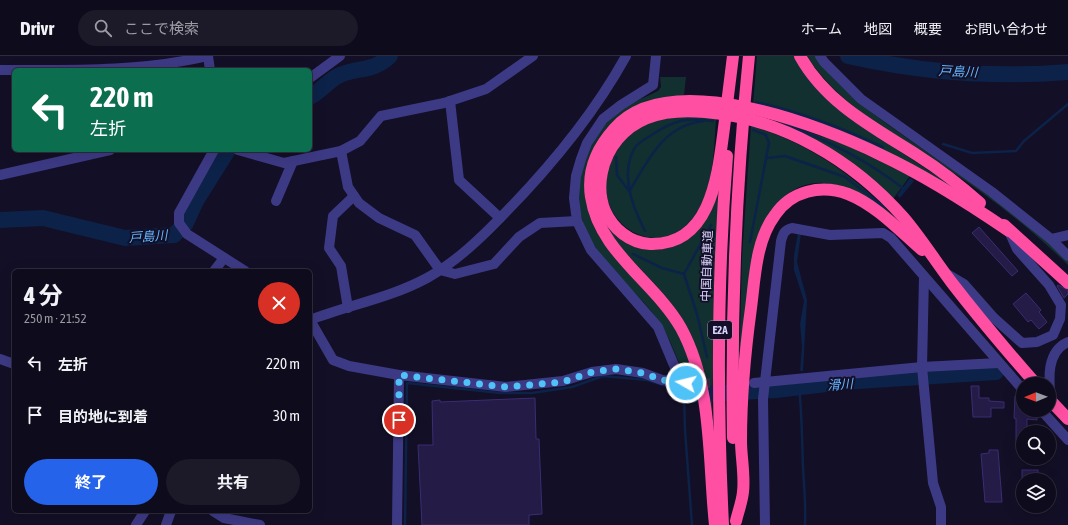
<!DOCTYPE html>
<html lang="ja">
<meta charset="utf-8">
<style>
body{margin:0;font-family:"Asap Condensed","Noto Sans JP",sans-serif;background:#1c1929;color:#f1f3f6;height:100vh;display:flex;flex-direction:column;font-size:15px;white-space:nowrap}
*{box-sizing:border-box;margin:0}
p{font-size:13px;color:#9b9ba3}
.icon{flex:none;width:22px;height:22px;fill:none;stroke:currentColor;stroke-width:2;stroke-linecap:round;stroke-linejoin:round}
.map{position:relative;flex:1;overflow:hidden}
.details{position:absolute;left:12px;top:213px;width:300px;height:244px;display:flex;flex-direction:column;background:#0e0b1c;border-radius:6px;box-shadow:0 4px 16px #0002,0 0 0 1px #2e2b3b}
.details>*{flex:none}
.guide{position:absolute;left:12px;top:12px;width:300px;height:84px;border-radius:6px;box-shadow:0 4px 16px #0002,0 0 0 1px #2e2b3b;background:#0b6e4f;color:#fff;overflow:hidden}
.needle{width:26px;rotate:269deg}
.tools{position:absolute;left:1016px;top:321px;display:grid;gap:8px}
.tools a{display:grid;place-items:center;width:40px;height:40px;border-radius:50%;background:#0e0b1c;box-shadow:0 4px 16px #0002,0 0 0 1px #2e2b3b;font-size:20px}
.pin{position:absolute;display:grid;place-items:center;width:34px;height:34px;color:#fff;margin:-17px;border:2px solid #fff;border-radius:50%;box-shadow:0 1px 4px #0007}
.me{position:absolute;width:44px;margin:-22px;rotate:278deg;stroke-linejoin:round;filter:drop-shadow(0 0 3px #0008)}
.turn{display:flex;align-items:center;gap:14px;height:84px;padding:0 12px;font-size:18px}
.turn .icon{width:52px;height:52px;stroke-width:2.5}
.turn b{display:block;font-size:28px;line-height:34px}
.round{display:grid;place-items:center;flex:none;width:42px;height:42px;border-radius:21px;background:#1c1929}
.overview{display:flex;align-items:center;justify-content:space-between;height:68px;padding:0 12px}
h1{font-size:24px;font-weight:700;line-height:30px}
.primary-button{display:flex;gap:8px;margin-top:auto;padding:8px 12px}
.primary-button a{flex:1;height:46px;border-radius:24px;background:#2563eb;color:#fff;font-size:16px;font-weight:700;line-height:46px;text-align:center}
.primary-button a+a{background:#1c1929;color:#f1f3f6}
ul{padding:0;list-style:none}
li{display:flex;align-items:center;gap:12px;height:52px;padding:0 12px}
li div{flex:1}
li b{display:block;font-size:15px}
li em{font-style:normal}
header{display:flex;align-items:center;gap:24px;box-sizing:border-box;height:56px;padding:0 20px;background:#0e0b1c;border-bottom:1px solid #2e2b3b}
header strong{font-size:19px}
nav{display:flex;gap:22px;margin-inline-start:auto;font-size:14px}
.search{width:280px;height:36px;background:#1c1929;display:flex;align-items:center;gap:10px;box-sizing:border-box;padding:0 14px;border-radius:22px;color:#9b9ba3;font-size:15px}
.map>svg:first-child{display:block}
.green{fill:#12302f}
.water{fill:#0c2248}
.lines{fill:none;stroke-linecap:round;stroke-linejoin:round}
.stream{stroke:#0c2248;stroke-width:2.5}
.river{stroke:#0c2248;stroke-width:16}
.building{fill:#241b47;stroke:#3b2d73}
.minor-tunnel{stroke:#312d47;stroke-width:10;stroke-dasharray:10 5;stroke-linecap:butt}
.minor{stroke:#3d3a85;stroke-width:10}
.highway{stroke:#ff4fa3;stroke-width:12}
.route{stroke:#4fc3f7;stroke-width:7;stroke-dasharray:0 12.6}
.labels{text-anchor:middle;stroke-width:4;stroke-linejoin:round;paint-order:stroke}
.shield{fill:#130f26;stroke:#9e99be;stroke-width:1}
.shield-label{font-size:11px;font-weight:bold;fill:#d9d4ff}
.street-label{font-size:12px;fill:#d9d4ff;stroke:#130f26}
.water-label{font-size:13px;font-style:italic;fill:#62b6ff;stroke:#130f26}
</style>
<header>
<strong>Drivr</strong>
<div class="search"><svg class="icon" aria-label="search" viewBox="0 0 24 24"><circle cx="10" cy="10" r="6"/><path d="M15 15l6 6"/></svg>ここで検索</div>
<nav><a>ホーム</a><a>地図</a><a>概要</a><a>お問い合わせ</a></nav>
</header>
<div class="map">
<svg width="1068" height="469" viewBox="0 0 1068 469">
<rect width="100%" height="100%" fill="#130f26"/>
<g class="green">
<polygon points="757,0 794,0 807,19 835,51 852,64 955,132 753,49"/>
<path d="M807,0h8c33,45 77,71 122,103 45,30 93,64 131,102v4c-39,-38 -84,-73 -131,-103 -47,-31 -99,-57 -130,-106z"/>
<path d="M660,21h26l-2,18c-33,3 -62,12 -82,39 -11,15 -14,29 -15,46 0,7 -2,14 -1,21 8,50 55,77 82,115 13,19 20,42 27,64l-10,-2c-8,-19 -15,-41 -27,-58 -19,-27 -47,-47 -65,-76 -26,-40 -14,-100 22,-130 12,-10 29,-16 43,-23l3,-4z"/>
<path d="M690,60l26,3c-2,29 -2,62 -16,88 -38,70 -125,8 -83,-56 18,-29 41,-33 73,-35z"/>
<polygon points="780,66 846,89 910,120 893,143 840,98 812,82 779,67"/>
<path d="M751,70c68,20 113,58 161,109 -19,-14 -41,-34 -61,-46 -5,-2 -10,-3 -15,-4 -39,-11 -68,20 -79,54l-18,134 3,-116z"/>
<path d="M718,135l-6,224c-7,-35 -13,-70 -33,-101 -21,-32 -53,-55 -73,-87l2,-1c17,28 60,31 84,10 13,-11 21,-29 26,-45z"/>
</g>
<g class="water">
<polygon points="910,122 914,125 900,142 897,139"/>
<polygon points="798,177 801,178 797,206 807,244 803,315 800,315 802,291 800,268 804,245 794,214 794,199"/>
</g>
<g class="lines">
<g class="stream">
<path d="M756,46c44,10 86,26 127,45"/>
<path d="M783,68c43,15 85,37 121,65"/>
<polyline points="943,88 972,97 1016,95 1024,85 1068,48"/>
<polyline points="616,101 617,119 629,135"/>
<polyline points="767,102 785,100 845,121 884,151"/>
<path d="M630,134c19,-31 33,-64 73,-69"/>
<path d="M645,175c-12,-23 -25,-57 -11,-82 4,-7 13,-11 19,-15 23,-15 34,-16 60,-13"/>
<polyline points="750,186 769,87 766,79 753,74"/>
<polyline points="633,198 662,212 684,218"/>
<polyline points="707,301 697,258 684,218 711,169"/>
<path d="M799,331c3,27 3,53 4,80 1,19 3,38 2,58"/>
<polyline points="405,469 407,327 500,337 532,337 572,331 603,320 647,324 680,334 684,339 685,374 692,469"/>
</g>
<g class="river">
<path d="M848,0c71,16 147,22 220,16"/>
<path d="M310,41c11,-6 20,-18 30,-22 19,-8 33,-3 50,-19"/>
<polyline points="0,164 43,162 125,182 174,179 186,167 196,145 228,94"/>
<polyline points="684,339 776,334 843,326 996,316"/>
</g>
</g>
<g class="building">
<polygon points="979,171 1018,215 1012,220 972,177"/>
<polygon points="1058,229 1068,234 1068,238 1064,242 1057,230"/>
<polygon points="1026,237 1041,254 1039,256 1047,266 1039,273 1031,264 1028,266 1013,248"/>
<polygon points="971,330 979,330 979,342 989,342 989,345 1004,346 1004,352 991,352 991,361 973,361"/>
<polygon points="1020,339 1023,343 1023,354 1033,354 1037,360 1037,364 1027,363 1027,376 1023,376 1023,390 1016,390 1016,363 1014,362 1015,340"/>
<polygon points="535,342 536,383 539,383 542,458 529,459 529,469 422,469 418,389 433,389 432,345 440,344 440,346"/>
<polygon points="989,394 998,394 1002,446 985,446 981,398 989,397"/>
<rect x="1022" y="414" width="16" height="10"/>
</g>
<g class="lines">
<polyline class="minor-tunnel" points="685,327 739,327"/>
<g class="minor">
<polyline points="208,0 210,14"/>
<path d="M626,0c-32,58 -76,111 -122,158 -23,24 -48,48 -77,64 -37,20 -78,27 -117,42l23,40 16,6 50,9 107,12 57,-6 29,-9 24,-3 27,4 19,7 23,3"/>
<polyline points="656,0 653,29 621,49 603,63 587,87 581,103 576,120 574,142 577,165 591,194 658,271 681,326"/>
<polyline points="820,0 824,6 861,43 992,136 1051,183 1068,200"/>
<path d="M0,14c69,0 141,2 208,-14"/>
<polyline points="310,22 340,0"/>
<polyline points="450,45 459,124 500,162"/>
<polyline points="214,94 179,157 179,167 187,178 245,215"/>
<polyline points="238,94 284,107 341,95 360,85 381,60 444,47 486,33 533,0"/>
<polyline points="341,95 348,131 359,147 379,162 415,179 440,214 455,218 494,208 519,181 540,167 577,165"/>
<polyline points="0,119 110,94"/>
<polyline points="276,145 293,105"/>
<polyline points="1051,183 1068,179"/>
<polyline points="214,215 224,202"/>
<polyline points="947,218 964,228 994,262 1022,287 1037,286 1053,279 1060,263 1061,249 1049,229 1017,193 1009,175"/>
<polyline points="924,221 922,311 933,427 941,451 941,469"/>
<polyline points="348,252 341,210 329,192 333,160 354,140"/>
<polyline points="0,303 14,308"/>
<polyline points="754,327 922,311 998,307"/>
<path d="M1051,346c-2,-20 -6,-50 17,-60"/>
<polyline points="1041,354 1068,384"/>
<polyline points="213,455 224,462 260,469"/>
<polyline points="136,469 145,455"/>
<polyline points="166,469 171,455"/>
<polyline points="397,469 399,319"/>
<path d="M765,469l-2,-126 18,-158c2,-7 3,-11 11,-13l38,7 53,-2 8,5 132,152"/>
</g>
<g class="highway">
<path d="M733,0c-3,24 -6,48 -9,72 -6,45 -12,118 -74,116 -20,-1 -37,-15 -45,-33 -10,-24 -3,-53 13,-72 21,-26 55,-30 87,-27 77,6 148,48 199,106 17,20 32,44 48,65 27,35 55,68 84,101"/>
<path d="M800,0c26,47 73,71 117,99 22,14 44,31 63,48"/>
<polyline points="1004,169 1068,227"/>
<polyline points="1049,343 1068,363"/>
<path d="M733,382c-2,-128 3,-255 16,-382"/>
<path d="M736,465c2,-9 6,-19 7,-29 2,-17 -2,-35 -2,-51 0,-45 4,-89 10,-133 4,-31 5,-68 24,-93 16,-24 46,-31 73,-21 28,11 52,37 74,56"/>
<path d="M715,469c-7,-65 -2,-138 -34,-197 -26,-46 -82,-76 -90,-131 -4,-26 6,-49 23,-68 54,-63 206,-4 267,26 45,21 87,48 128,76"/>
<path d="M723,469c-6,-122 -6,-246 4,-369"/>
</g>
</g>
<g class="lines">
<polyline class="route" points="399,364 399,319 506,331 563,326 592,316 616,313 643,317 662,324 686,327"/>
</g>
<g class="labels">
<rect class="shield" x="708" y="265" width="24" height="18" rx="3"/>
<g class="shield-label">
<text x="720" y="278">E2A</text>
</g>
<g class="street-label">
<text transform="translate(707 210) rotate(-88)" y="4">中国自動車道</text>
</g>
<g class="water-label">
<text transform="translate(958 15) rotate(3)" y="5">戸島川</text>
<text transform="translate(148 180) rotate(-4)" y="5">戸島川</text>
<text transform="translate(840 328) rotate(-4)" y="5">滑川</text>
</g>
</g>
</svg>
<div class="tools">
<a><svg class="needle" viewBox="-14 -14 28 28"><path d="M0-13l5 13h-10z" fill="#e53935"/><path d="M0 13l5-13h-10z" fill="#9b9ba3"/></svg></a>
<a><svg class="icon" aria-label="search" viewBox="0 0 24 24"><circle cx="10" cy="10" r="6"/><path d="M15 15l6 6"/></svg></a>
<a><svg class="icon" aria-label="layers" viewBox="0 0 24 24"><path d="M12 4l9 5-9 5-9-5zM3 14l9 5 9-5"/></svg></a>
</div>
<div class="pin" style="left:399px;top:364px;background:#d93025"><svg class="icon" aria-label="arrive" viewBox="0 0 24 24"><path d="M6 21V4h12l-3 4 3 4H6"/></svg></div>
<svg class="me" style="left:686px;top:327px" viewBox="-20 -20 40 40"><circle r="17" fill="#4fc3f7" stroke="#fff" stroke-width="3"/><path d="M0-11L8 9 0 5-8 9z" fill="#fff"/></svg>
<div class="guide">
<div class="turn"><svg class="icon" aria-label="left" viewBox="0 0 24 24"><path d="M17 20v-9H6M10 6l-5 5 5 5"/></svg><div><b>220 m</b>左折</div></div>
</div>
<section class="details">
<div class="overview"><div><h1>4 分</h1><p>250 m · 21:52</p></div><a class="round" style="background:#d93025;color:#fff"><svg class="icon" aria-label="close" viewBox="0 0 24 24"><path d="M6 6l12 12M18 6L6 18"/></svg></a></div>
<ul>
<li><svg class="icon" aria-label="left" viewBox="0 0 24 24"><path d="M17 20v-9H6M10 6l-5 5 5 5"/></svg><div><b>左折</b></div><em>220 m</em></li>
<li><svg class="icon" aria-label="arrive" viewBox="0 0 24 24"><path d="M6 21V4h12l-3 4 3 4H6"/></svg><div><b>目的地に到着</b></div><em>30 m</em></li>
</ul>
<div class="primary-button"><a>終了</a><a>共有</a></div>
</section>
</div>
